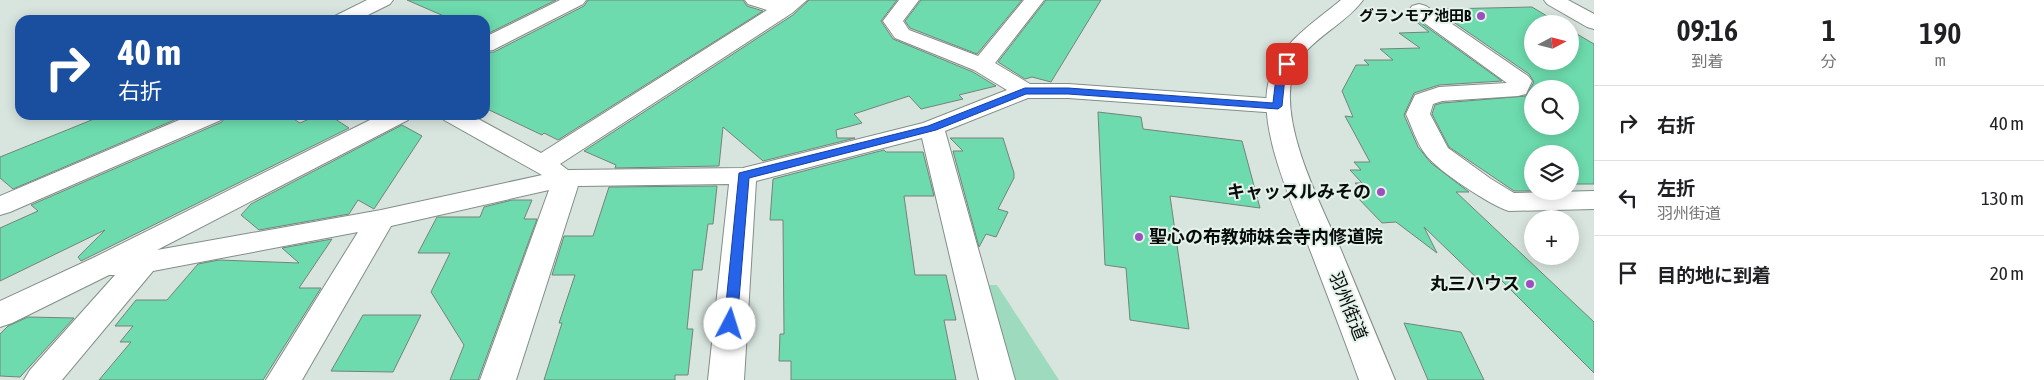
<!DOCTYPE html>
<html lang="ja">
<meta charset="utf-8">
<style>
body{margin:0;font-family:"Asap Condensed","Noto Sans JP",sans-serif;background:#f2f2f2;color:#202124;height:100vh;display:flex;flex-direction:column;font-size:19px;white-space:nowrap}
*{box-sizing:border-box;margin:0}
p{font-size:16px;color:#757577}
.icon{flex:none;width:28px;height:28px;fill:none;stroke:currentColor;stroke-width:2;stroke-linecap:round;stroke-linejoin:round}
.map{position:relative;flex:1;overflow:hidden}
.drawer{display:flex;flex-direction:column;background:#fff;width:450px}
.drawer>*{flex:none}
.hud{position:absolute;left:15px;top:15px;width:475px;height:105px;border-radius:15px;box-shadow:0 2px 12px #0003;background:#1a4fa0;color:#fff;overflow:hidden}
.needle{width:32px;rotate:83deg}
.fabs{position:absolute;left:1524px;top:15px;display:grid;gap:10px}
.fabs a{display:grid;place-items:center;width:55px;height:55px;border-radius:50%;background:#fff;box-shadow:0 2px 12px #0003;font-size:25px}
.pin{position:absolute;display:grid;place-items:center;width:42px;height:42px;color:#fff;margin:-21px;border-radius:10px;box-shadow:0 2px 8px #0006}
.me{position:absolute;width:55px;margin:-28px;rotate:5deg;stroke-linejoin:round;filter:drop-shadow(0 0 4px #0008)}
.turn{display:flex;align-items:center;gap:18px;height:105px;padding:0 20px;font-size:22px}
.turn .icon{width:65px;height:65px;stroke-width:2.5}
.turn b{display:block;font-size:35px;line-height:42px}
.eta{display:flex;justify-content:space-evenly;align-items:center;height:85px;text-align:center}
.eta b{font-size:30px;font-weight:600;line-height:35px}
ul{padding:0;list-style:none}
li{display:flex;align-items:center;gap:15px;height:75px;padding:0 20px;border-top:1px solid #e0e0e0}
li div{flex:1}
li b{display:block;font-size:19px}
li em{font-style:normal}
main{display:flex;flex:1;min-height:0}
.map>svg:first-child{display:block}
.green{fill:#9ddabe}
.building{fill:#6ddbad;stroke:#76827c;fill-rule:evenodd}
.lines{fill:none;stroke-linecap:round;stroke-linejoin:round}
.minor-casing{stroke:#828e88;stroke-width:2}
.tertiary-casing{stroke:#828e88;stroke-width:2}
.minor{fill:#fff;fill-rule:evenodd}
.tertiary{fill:#fff;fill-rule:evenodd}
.route{fill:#2563eb;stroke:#184099}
.poi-dot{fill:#9d4fbf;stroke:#e5f2eb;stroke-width:2}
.labels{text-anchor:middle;stroke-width:4;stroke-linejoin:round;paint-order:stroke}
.far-poi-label{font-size:15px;font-weight:bold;fill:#080c0a;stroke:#e5f2eb;text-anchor:end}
.poi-label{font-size:18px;font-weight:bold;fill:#080c0a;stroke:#e5f2eb;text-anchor:end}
.street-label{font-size:18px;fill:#080c0a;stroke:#e5f2eb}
</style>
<main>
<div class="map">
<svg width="1594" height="380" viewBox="0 0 1594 380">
<rect width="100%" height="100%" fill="#d8e5de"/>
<polygon class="green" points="981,285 997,285 1059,380 1003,380"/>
<g class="building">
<polygon points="407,0 556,0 485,35 485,20 453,20"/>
<polygon points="588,0 743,0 747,6 763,11 558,140 544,133 542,135 485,108 485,53 494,52 584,6"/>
<polygon points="809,0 897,0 881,21 893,39 973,72 996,86 959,95 963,99 921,109 909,96 854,114 862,123 836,130 837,138 855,138 763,161 723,127 719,166 615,168 616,165 584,151 793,15"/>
<polygon points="921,0 1022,0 977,54 910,28 905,21"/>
<polygon points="1046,0 1101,0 1051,82 1032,77 1025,79 998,62"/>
<path d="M1532,7l28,17h-28v37h38v-31l24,14v140h-24v-30h-38v37h-18l-65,-44 -17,-33 3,-9 7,-2 84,-7 8,-14 -5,-8 -80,-55h8l-14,-10zM1532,89h38v37h-38z"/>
<polygon points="1414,20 1417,20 1502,81 1439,85 1414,93 1404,115 1418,147 1431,163 1469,192 1456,192 1594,322 1594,373 1501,280 1483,284 1424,227 1437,253 1396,222 1382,223 1356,196 1367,196 1355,183 1362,183 1350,170 1361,170 1354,162 1370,162 1345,116 1353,117 1342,91 1356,65 1369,65 1364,60 1393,60 1380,49 1420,48 1399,33 1429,32"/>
<polygon points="1098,112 1141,117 1143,129 1242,141 1260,208 1170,196 1189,329 1130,320 1126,268 1105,265"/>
<polygon points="104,115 186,115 13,189 0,178 0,157"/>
<polygon points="226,115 287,115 300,123 318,115 329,115 349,128 81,261 78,257 105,230 0,281 0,228 38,211 31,205 222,122"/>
<polygon points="402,125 422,136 374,209 358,200 349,214 259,230 241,215 251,204"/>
<polygon points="950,138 1003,138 1014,173 1014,178 998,209 1008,212 996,237 986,234 979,247 953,151 963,151"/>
<polygon points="884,150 886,152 923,152 934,196 904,196 915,275 946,275 956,320 944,320 956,380 791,380 791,361 779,361 780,334 784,334 783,220 770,220 773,179"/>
<polygon points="717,186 713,224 708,224 702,270 693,270 687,329 693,329 688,375 675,375 675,380 544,380 562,323 559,323 575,275 552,275 564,236 593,236 609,187"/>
<polygon points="512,200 532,200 524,219 537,219 478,380 450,380 464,345 431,292 450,253 418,253 437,217 480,217 484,207"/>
<polygon points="332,239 299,288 321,288 263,380 99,380 131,342 120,342 133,326 115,326 136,300 167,300 198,264 219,260 299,263 282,248"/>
<polygon points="363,315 421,315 393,372 331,371"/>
<polygon points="28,317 74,318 20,377 0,376 0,334 8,326"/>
<polygon points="1404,323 1461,332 1484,380 1428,380"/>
</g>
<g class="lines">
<g class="minor-casing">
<g id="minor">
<polygon points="367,0 393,0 390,4 358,20 332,20 335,16"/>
<polygon points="560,0 586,0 583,4 493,50 485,51 485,37"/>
<polygon points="745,0 807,0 792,13 560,164 568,170 743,168 923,123 1007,90 974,70 895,38 883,21 899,0 919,0 903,21 909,30 978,56 1024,0 1044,0 995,63 1030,84 1068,84 1278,99 1287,101 1290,106 1287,111 1278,113 1068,98 1028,98 945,131 1015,380 979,380 922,138 756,181 744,380 708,380 729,184 578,186 516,380 480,380 549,190 391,226 302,380 266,380 358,232 153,271 62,380 24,380 30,370 115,275 109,275 12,323 0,327 0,301 93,258 380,115 411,115 408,120 157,250 381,210 542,175 444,120 441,115 471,115 541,153 767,10 748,4"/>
<polygon points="1544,0 1568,0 1594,14 1594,29 1587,27 1547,4"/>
<path d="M1419,4l7,2 102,70 4,5 -6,13 -8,2 -76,5 -9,3 -3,10 18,34 43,31 23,14 80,-2v18l-85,2c-18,-5 -72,-41 -83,-56 -9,-11 -14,-28 -20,-41l9,-19 24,-8 68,-4 -95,-69 -3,-4 3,-4z"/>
<polygon points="191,115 224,115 221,120 10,212 0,215 0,196"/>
</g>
</g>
<g class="tertiary-casing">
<path id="tertiary" d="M1341,0h22c-20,28 -62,41 -71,77 -12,50 29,128 49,173 18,44 36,87 54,130h-36c-15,-42 -31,-83 -47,-125 -17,-46 -58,-130 -42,-178 10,-34 45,-55 71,-77z"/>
</g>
<use href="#minor" class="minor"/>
<use href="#tertiary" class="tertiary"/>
</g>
<polygon class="route" points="1287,62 1291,64 1285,77 1282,106 1278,109 1068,94 1026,94 936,130 749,178 737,324 735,328 726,328 724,324 739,173 928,126 1025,88 1068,88 1273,103 1276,77 1284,63"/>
<g class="poi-dot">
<circle cx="1481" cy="16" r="5"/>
<circle cx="1381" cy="192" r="5"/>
<circle cx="1139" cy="237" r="5"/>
<circle cx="1530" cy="284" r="5"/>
</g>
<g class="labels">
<g class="far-poi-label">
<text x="1471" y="21">グランモア池田B</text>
</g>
<g class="poi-label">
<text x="1371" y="198">キャッスルみその</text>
<text x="1149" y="243" text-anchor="start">聖心の布教姉妹会寺内修道院</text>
<text x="1520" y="290">丸三ハウス</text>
</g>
<g class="street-label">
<text transform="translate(1348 306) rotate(68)" y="6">羽州街道</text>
</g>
</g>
</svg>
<div class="fabs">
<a><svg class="needle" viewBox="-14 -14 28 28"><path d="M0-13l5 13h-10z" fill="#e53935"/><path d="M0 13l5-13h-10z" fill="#757577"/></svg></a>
<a><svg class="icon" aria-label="search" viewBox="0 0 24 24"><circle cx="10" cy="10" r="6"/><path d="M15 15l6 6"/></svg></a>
<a><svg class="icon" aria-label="layers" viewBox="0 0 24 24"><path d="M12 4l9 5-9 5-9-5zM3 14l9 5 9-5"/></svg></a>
<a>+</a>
</div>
<div class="pin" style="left:1287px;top:64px;background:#d93025"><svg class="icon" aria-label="arrive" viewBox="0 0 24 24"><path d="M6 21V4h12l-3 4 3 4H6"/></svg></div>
<svg class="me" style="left:730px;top:324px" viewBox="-20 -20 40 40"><circle r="19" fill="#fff"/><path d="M0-13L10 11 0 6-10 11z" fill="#2563eb"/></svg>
<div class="hud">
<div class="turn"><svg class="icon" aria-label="right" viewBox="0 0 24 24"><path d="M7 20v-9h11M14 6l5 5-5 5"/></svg><div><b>40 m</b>右折</div></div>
</div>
</div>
<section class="drawer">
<div class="eta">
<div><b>09:16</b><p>到着</p></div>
<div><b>1</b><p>分</p></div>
<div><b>190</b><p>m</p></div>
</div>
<ul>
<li><svg class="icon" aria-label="right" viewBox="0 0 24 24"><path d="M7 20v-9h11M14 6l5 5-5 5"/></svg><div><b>右折</b></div><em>40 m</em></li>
<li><svg class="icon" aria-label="left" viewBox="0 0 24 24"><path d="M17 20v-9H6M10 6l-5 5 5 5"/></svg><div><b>左折</b><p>羽州街道</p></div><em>130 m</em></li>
<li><svg class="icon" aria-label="arrive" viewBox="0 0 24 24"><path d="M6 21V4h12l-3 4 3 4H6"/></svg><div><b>目的地に到着</b></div><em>20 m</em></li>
</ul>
</section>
</main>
